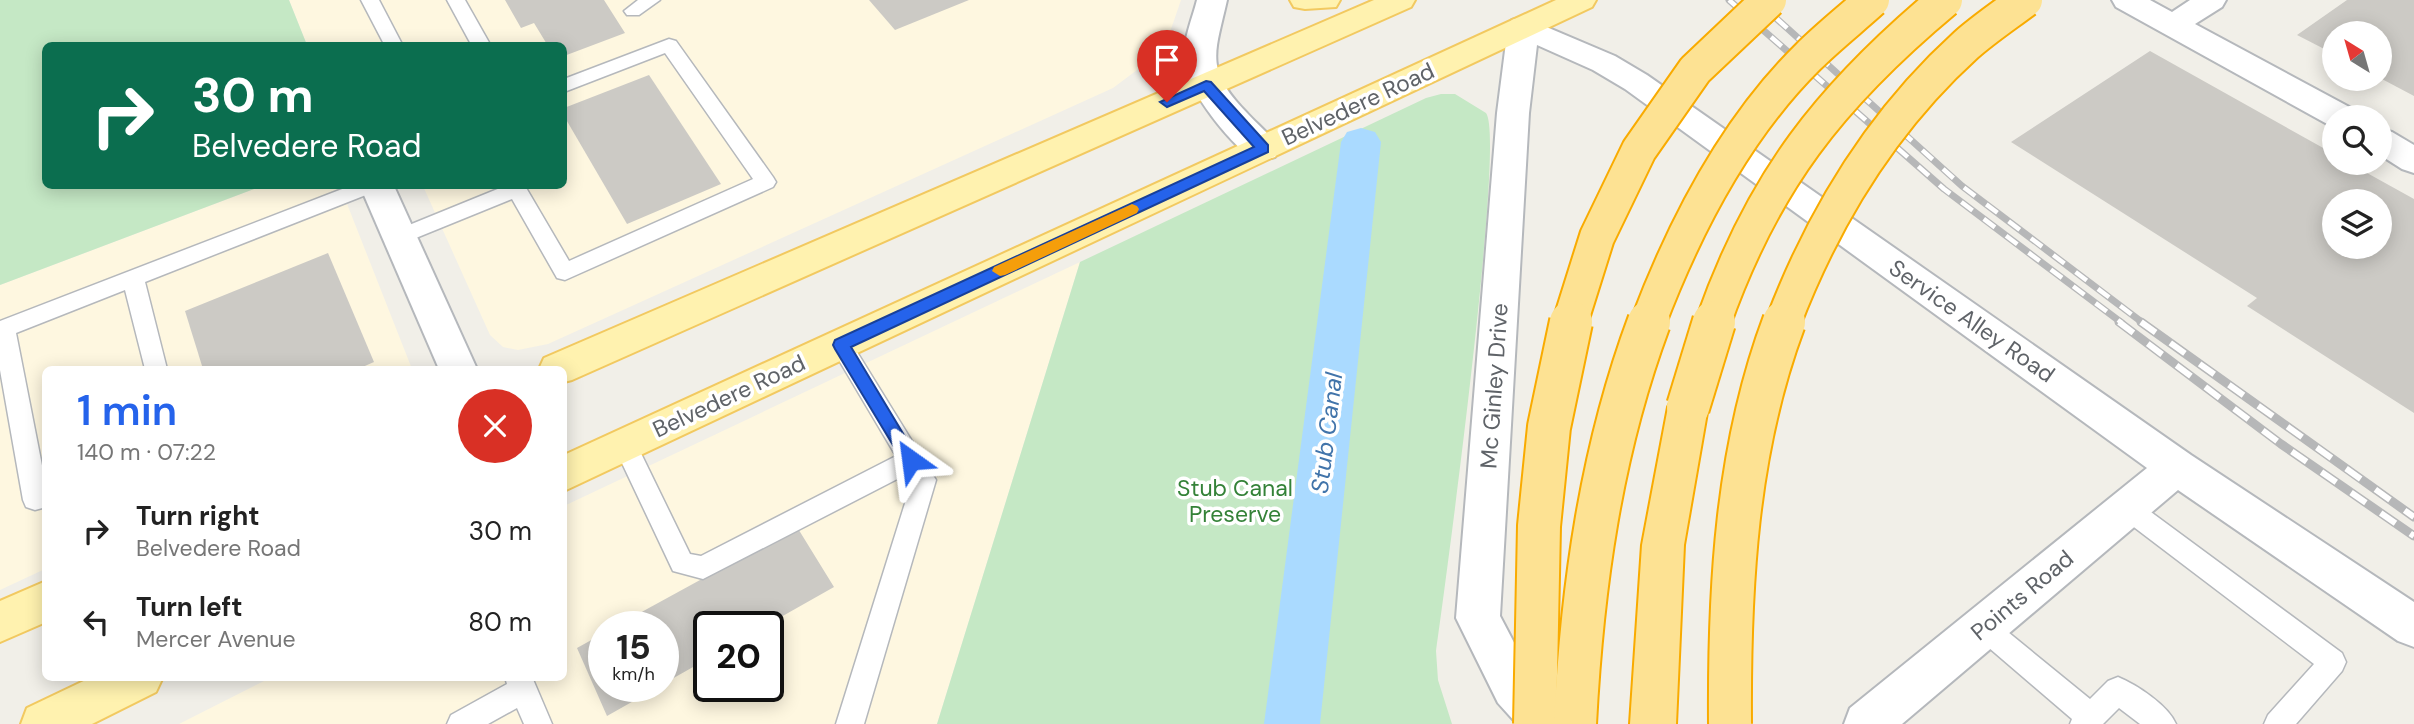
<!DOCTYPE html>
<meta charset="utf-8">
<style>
body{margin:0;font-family:"DM Sans",sans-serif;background:#f6f6f6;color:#222;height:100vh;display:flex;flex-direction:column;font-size:26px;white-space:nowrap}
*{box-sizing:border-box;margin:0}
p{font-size:23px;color:#767676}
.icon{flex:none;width:38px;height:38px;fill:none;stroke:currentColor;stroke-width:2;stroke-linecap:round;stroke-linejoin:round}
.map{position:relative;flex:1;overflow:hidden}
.side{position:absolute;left:42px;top:366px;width:525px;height:315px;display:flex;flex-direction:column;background:#fff;border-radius:10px;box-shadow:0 4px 18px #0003}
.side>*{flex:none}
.top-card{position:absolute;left:42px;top:42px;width:525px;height:147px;border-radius:10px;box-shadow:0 4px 18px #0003;background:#0b6e4f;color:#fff;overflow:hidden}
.needle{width:46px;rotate:323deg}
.buttons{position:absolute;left:2322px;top:21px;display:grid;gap:14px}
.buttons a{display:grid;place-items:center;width:70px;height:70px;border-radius:50%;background:#fff;box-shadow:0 4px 18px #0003;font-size:35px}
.speed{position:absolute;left:588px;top:611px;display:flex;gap:14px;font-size:35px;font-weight:700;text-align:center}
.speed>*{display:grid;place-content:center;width:91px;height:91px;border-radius:50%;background:#fff;box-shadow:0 4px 18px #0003;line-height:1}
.speed small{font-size:18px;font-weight:400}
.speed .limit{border:4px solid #111;border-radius:10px;background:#fff;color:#111}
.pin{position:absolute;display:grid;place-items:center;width:60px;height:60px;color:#fff;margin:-72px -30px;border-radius:50% 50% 50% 0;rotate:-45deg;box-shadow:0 0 7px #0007}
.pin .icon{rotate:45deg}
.me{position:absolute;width:77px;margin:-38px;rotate:329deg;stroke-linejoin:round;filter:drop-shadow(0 0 5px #0008)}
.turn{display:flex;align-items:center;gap:24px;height:147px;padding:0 35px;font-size:32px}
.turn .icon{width:91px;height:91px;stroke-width:2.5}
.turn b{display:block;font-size:49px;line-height:60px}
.round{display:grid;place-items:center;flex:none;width:74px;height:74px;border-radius:37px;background:#f6f6f6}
.head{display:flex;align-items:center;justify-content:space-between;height:119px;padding:0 35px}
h1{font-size:42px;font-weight:600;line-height:52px;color:#2563eb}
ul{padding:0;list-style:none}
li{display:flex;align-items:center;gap:21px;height:91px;padding:0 35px}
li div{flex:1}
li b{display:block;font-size:26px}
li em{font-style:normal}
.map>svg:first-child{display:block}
.commercial{fill:#fef7e0;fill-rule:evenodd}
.green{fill:#c5e8c5}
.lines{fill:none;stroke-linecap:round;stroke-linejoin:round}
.canal{fill:#aadaff;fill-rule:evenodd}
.building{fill:#cccac5;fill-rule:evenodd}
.service-casing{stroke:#b5b8bc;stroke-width:3}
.minor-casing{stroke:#b5b8bc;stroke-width:4}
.tertiary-casing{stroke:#b5b8bc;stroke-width:4}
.primary-casing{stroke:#f2c960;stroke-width:4}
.motorway-casing{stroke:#f9ab00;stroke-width:4}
.service{fill:#fff;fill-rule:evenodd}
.minor{fill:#fff;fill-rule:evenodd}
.tertiary{fill:#fff;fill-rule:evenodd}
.primary{fill:#fff2af;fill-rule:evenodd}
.motorway{fill:#fde293;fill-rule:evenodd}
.rail-far1-casing{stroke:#b6b7b8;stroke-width:7}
.rail-casing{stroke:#b6b7b8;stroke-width:9}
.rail-far1{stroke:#fff;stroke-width:4.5;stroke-dasharray:14;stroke-linecap:butt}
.rail{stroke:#fff;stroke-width:6;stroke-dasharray:18;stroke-linecap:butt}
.motorway-bridge-far1-casing{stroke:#f9ab00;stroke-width:38;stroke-linecap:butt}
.motorway-bridge-casing{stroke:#f9ab00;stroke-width:46;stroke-linecap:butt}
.motorway-bridge-far1{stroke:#fde293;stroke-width:34}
.motorway-bridge{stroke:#fde293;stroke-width:42}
.route{fill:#2563eb;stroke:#184099;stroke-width:2}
.slow{fill:#f59e0b}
.labels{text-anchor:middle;stroke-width:7;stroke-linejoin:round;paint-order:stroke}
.street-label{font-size:23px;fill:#5f6368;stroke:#fff}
.park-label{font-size:23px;fill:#348238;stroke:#fff}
.water-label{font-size:24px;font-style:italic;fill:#4174aa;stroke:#fff}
</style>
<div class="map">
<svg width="2414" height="724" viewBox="0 0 2414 724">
<rect width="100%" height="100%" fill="#f1efe8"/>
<g class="commercial">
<polygon points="289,0 1181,0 1170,32 1160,47 1141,67 1113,88 548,344 518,350 503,347 490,335 423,186 564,186 564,46 307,45"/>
<polygon points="262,186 340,186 412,369 46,369 45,569 0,590 0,285"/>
<path d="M1080,262l-143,462h-758l93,-47h292v-171zM604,626h59v60h-59zM709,626h59v60h-59z"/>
</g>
<g class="green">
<polygon points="0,0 289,0 307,45 46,46 46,186 262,186 0,285"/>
<path d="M1441,94h14l31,19c20,26 -41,474 -50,538l2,29 14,44h-515l143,-462 346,-164z"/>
</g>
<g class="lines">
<polygon class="canal" points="1361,128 1375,132 1381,142 1320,724 1264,724 1341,142 1347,132"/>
</g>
<g class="building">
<polygon points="505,0 604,0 625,33 564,56 564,46 548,46 534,23 521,28"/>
<polygon points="869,0 969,0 895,30"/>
<polygon points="2347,0 2414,0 2414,96 2380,78 2380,33 2334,33 2334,54 2297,35"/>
<path d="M2150,51l184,103v9h15l65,36v214l-167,-107 10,-8 -246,-156zM2334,201h46v46h-46z"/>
<polygon points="649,75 721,184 627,224 564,116 564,108"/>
<polygon points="328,253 374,362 358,369 203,369 185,311"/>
<polygon points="797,527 834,587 765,626 709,626 709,658 663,684 663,626 616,626"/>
<polygon points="604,633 604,686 660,686 607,716 577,648"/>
</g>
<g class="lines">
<g class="service-casing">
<g id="service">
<polygon points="361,0 379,0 403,46 385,46"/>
<polygon points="447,0 465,0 491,46 472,46"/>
<polygon points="638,0 660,0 639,15 627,15 624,11"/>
<polygon points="669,39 676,41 773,177 776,182 773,187 565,280 557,278 512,199 406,242 399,245 392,242 388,237 392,232 505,186 525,186 569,261 753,179 665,53 564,92 564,79"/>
<polygon points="350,186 379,186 376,191 145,282 167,369 145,369 125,290 16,333 46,486 46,507 35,510 26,507 23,500 0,370 0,321"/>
<polygon points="841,336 849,339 936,480 864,724 836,724 912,481 907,474 703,579 673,571 613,444 617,437 625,434 633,437 690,554 701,556 896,456 830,345 833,339"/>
<polygon points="2127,497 2136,501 2342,653 2346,662 2342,671 2296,724 2264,724 2268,715 2314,664 2118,515 2115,508 2118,501"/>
<path d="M1983,615l9,4 98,80 18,-18 10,-4c19,8 50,28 58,47h-36l-21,-16 -16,16h-33l2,-5 -98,-84 -4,-8 4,-8z"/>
<polygon points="505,677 532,677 552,724 524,724 517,708 488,724 447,724 451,715 507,684"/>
</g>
</g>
<g class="minor-casing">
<g id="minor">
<polygon points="2112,0 2150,0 2172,12 2190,0 2226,0 2222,7 2195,24 2353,109 2357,117 2334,117 2334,126 2329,125 2116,7"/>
<polygon points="1523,17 1615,56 1647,75 2191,455 2414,602 2414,647 2398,641 2178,490 1902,724 1844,724 1850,708 2147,468 1625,89 1593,70 1537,45 1529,113 1500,616 1530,673 1565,708 1571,724 1517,724 1498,703 1456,618 1497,113 1508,27 1512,20"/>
<polygon points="2380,129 2392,132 2414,145 2414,173 2402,169 2380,155"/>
<polygon points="360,186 394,186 477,369 439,369"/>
</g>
</g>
<g class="tertiary-casing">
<path id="tertiary" d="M1197,0h30c-12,54 -23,69 20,113 11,12 24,22 33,36l-5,8c-8,2 -13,4 -21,1 -21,-9 -68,-71 -70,-94 -2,-22 8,-44 13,-64z"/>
</g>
<g class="primary-casing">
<g id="primary">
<polygon points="1290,0 1340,0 1336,7 1305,9 1294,7"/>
<polygon points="1374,0 1415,0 1411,7 572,380 564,382 564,369 539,369 544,358"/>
<polygon points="1556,0 1596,0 1592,7 564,491 564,455"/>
<polygon points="46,581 46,622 0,642 0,601"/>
<polygon points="92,677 163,677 156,692 92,724 21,724 27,708"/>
</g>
</g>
<g class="motorway-casing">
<polygon id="motorway" points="1688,391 1702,396 1708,407 1684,545 1676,724 1630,724 1642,545 1668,407 1674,396"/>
</g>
<use href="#service" class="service"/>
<use href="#minor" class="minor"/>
<use href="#tertiary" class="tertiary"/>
<use href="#primary" class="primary"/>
<use href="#motorway" class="motorway"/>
<g class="rail-far1-casing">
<g id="rail-far1">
<polyline points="1729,0 1944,189 2122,323"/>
<polyline points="1756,0 1962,186 2143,323"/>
</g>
</g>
<g class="rail-casing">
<g id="rail">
<polyline points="2119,322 2281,444 2414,536"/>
<polyline points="2141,322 2414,517"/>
</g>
</g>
<use href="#rail-far1" class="rail-far1"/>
<use href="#rail" class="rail"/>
<g class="motorway-bridge-far1-casing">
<g id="motorway-bridge-far1">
<polyline points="1570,323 1597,237 1639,150 1695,70 1769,0"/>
<path d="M1648,323c36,-95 86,-193 160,-266 20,-20 43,-38 64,-57"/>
<path d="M1713,323c50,-142 117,-227 232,-323"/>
<path d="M1783,323c40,-105 98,-201 183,-278 18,-16 39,-30 59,-45"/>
</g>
</g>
<g class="motorway-bridge-casing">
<g id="motorway-bridge">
<polyline points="1688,407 1714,322"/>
<polyline points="1535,724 1539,526 1549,427 1571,322"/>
<path d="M1575,724c7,-137 26,-273 74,-402"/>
<path d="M1730,724c-1,-136 6,-274 54,-402"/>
</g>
</g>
<use href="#motorway-bridge-far1" class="motorway-bridge-far1"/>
<use href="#motorway-bridge" class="motorway-bridge"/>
</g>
<polygon class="route" points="1206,81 1211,82 1268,145 1268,152 851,347 919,460 916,465 905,465 835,349 833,345 835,340 1254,147 1204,91 1167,107 1160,102"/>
<polygon class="slow" points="1132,204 1137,206 1139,209 1137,213 1005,275 1000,276 992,271 994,267"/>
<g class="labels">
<g class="street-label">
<text transform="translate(1358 104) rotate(-25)" y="8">Belvedere Road</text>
<text transform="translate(1972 321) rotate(35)" y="8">Service Alley Road</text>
<text transform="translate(1494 386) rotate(-86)" y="8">Mc Ginley Drive</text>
<text transform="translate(729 396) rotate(-25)" y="8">Belvedere Road</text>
<text transform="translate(2022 595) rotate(-40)" y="8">Points Road</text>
</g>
<g class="park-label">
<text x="1235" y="496">Stub Canal<tspan x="1235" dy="26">Preserve</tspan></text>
</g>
<g class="water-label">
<text transform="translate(1327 433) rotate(-83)" y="8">Stub Canal</text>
</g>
</g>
</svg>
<div class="buttons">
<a><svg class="needle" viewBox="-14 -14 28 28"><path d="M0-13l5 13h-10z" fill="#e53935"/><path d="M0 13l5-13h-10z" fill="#767676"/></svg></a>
<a><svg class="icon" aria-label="search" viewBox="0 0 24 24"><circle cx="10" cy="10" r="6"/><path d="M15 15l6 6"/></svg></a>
<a><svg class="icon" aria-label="layers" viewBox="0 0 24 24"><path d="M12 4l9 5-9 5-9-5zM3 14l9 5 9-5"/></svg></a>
</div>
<div class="speed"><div>15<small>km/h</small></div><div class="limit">20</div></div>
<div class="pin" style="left:1167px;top:102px;background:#d93025"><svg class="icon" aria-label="arrive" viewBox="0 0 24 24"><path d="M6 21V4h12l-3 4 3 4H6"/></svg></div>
<svg class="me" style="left:911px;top:460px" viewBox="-20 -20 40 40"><path d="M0-17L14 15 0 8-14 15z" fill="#2563eb" stroke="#fff" stroke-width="4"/></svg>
<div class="top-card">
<div class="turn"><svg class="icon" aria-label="right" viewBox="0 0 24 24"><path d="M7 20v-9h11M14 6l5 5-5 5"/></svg><div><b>30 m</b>Belvedere Road</div></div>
</div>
<section class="side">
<div class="head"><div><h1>1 min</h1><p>140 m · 07:22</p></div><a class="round" style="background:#d93025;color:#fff"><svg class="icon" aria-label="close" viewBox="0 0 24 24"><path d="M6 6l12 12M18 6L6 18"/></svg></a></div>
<ul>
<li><svg class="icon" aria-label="right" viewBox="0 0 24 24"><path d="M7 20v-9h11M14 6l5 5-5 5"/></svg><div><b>Turn right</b><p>Belvedere Road</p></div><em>30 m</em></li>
<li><svg class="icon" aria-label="left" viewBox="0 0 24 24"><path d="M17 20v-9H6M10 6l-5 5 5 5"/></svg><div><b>Turn left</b><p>Mercer Avenue</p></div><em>80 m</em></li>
</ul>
</section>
</div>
